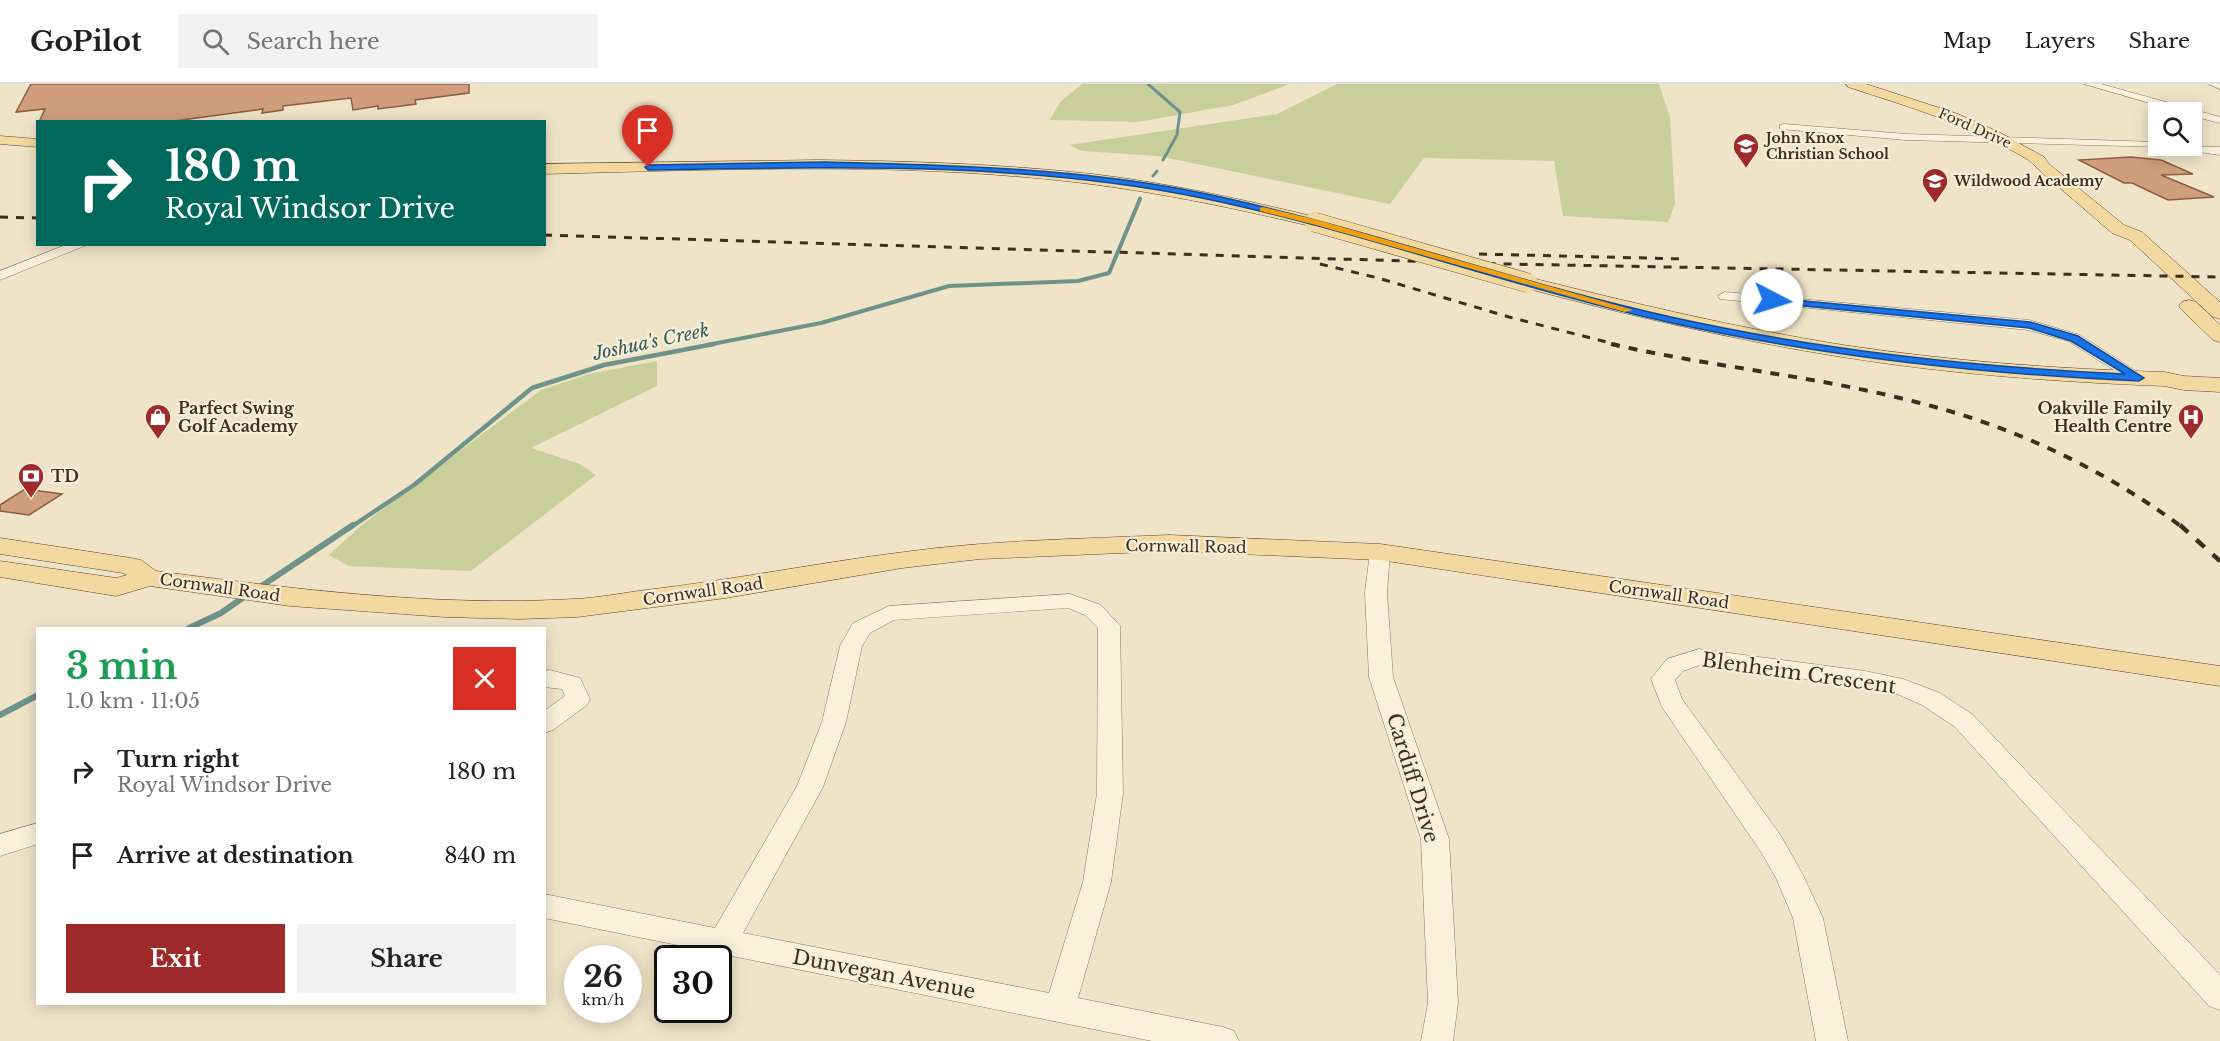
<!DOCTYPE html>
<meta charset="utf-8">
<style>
body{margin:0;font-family:"Libre Baskerville",serif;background:#f2f2f2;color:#202124;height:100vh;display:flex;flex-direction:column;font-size:22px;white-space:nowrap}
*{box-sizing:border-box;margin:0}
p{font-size:20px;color:#757577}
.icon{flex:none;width:33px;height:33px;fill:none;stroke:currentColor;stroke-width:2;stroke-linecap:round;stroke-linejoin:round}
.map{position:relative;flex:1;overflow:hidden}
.panel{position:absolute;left:36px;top:543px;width:510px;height:378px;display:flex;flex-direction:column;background:#fff;border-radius:0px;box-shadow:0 3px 15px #0003}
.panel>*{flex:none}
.hud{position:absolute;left:36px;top:36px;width:510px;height:126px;border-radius:0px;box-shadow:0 3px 15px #0003;background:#00695c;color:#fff;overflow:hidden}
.fabs{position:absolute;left:2148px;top:18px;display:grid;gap:12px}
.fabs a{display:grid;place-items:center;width:54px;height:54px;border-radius:0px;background:#fff;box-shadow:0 3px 15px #0003;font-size:30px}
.speed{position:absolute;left:564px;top:861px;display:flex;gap:12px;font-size:30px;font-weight:700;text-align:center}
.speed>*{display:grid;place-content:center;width:78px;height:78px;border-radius:50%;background:#fff;box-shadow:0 3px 15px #0003;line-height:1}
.speed small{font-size:15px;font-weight:400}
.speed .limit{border:3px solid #111;border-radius:9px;background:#fff;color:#111}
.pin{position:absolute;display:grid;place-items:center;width:51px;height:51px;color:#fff;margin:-62px -26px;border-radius:50% 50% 50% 0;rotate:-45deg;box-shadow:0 0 6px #0007}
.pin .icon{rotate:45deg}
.me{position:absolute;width:66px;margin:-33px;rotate:95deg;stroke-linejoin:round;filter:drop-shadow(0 0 4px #0008)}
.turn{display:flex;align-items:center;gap:21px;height:126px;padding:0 30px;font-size:27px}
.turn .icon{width:78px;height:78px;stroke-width:2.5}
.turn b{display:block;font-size:42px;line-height:51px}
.round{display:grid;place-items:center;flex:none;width:63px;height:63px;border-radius:0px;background:#f2f2f2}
.summary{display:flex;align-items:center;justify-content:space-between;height:102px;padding:0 30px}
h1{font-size:36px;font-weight:700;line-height:45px;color:#1e9e55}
.button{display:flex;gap:12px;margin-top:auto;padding:12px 30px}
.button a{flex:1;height:69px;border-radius:0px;background:#9e2a2b;color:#fff;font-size:24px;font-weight:700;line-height:69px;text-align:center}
.button a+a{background:#f2f2f2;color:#202124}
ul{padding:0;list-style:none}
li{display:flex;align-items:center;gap:18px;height:84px;padding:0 30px}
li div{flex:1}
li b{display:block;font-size:22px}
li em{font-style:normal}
header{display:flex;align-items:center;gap:36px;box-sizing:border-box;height:84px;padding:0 30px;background:#fff;border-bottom:2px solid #e0e0e0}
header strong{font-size:28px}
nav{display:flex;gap:33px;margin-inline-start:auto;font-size:21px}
.search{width:420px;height:54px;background:#f2f2f2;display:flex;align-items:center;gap:15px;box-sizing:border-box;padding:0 21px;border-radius:0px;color:#757577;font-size:22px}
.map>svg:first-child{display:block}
.green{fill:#c9cf9b}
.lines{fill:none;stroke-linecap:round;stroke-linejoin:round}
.stream-far3{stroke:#6f938a;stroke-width:3}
.stream-far2{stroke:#6f938a;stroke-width:4}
.stream-far1{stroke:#6f938a;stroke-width:4.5}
.stream{stroke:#6f938a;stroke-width:6}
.building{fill:#cf9f7d;stroke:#8d5f41;stroke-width:1.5}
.minor-casing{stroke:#8d765c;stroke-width:1}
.major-casing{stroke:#5b4430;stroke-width:1}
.minor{fill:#faf1dc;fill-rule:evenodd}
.major{fill:#f3d9a0;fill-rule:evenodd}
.rail-far2{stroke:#3d2e20;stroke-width:3;stroke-dasharray:8 8;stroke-linecap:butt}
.rail-far1{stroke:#3d2e20;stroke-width:4;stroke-dasharray:9 9;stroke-linecap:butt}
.rail{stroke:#3d2e20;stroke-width:4.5;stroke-dasharray:11 11;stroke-linecap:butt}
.major-bridge-casing{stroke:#5b4430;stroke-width:20;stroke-linecap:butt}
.major-bridge{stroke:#f3d9a0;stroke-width:19}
.route{fill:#1a73e8;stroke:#114b97;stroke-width:1.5}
.slow{fill:#f59e0b}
.labels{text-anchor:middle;stroke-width:4.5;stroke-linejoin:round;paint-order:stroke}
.far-street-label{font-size:14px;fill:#3d2e20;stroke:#f7eed8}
.far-poi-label{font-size:14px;font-weight:bold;fill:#3d2e20;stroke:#f7eed8;text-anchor:start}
.poi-label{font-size:16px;font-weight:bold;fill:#3d2e20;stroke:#f7eed8;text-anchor:start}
.street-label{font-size:16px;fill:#3d2e20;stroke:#f7eed8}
.water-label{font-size:18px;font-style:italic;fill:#2f5d5a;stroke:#f7eed8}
.near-street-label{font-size:20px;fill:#3d2e20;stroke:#f7eed8}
</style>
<header>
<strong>GoPilot</strong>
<div class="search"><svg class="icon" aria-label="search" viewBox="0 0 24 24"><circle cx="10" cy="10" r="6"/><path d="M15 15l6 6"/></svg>Search here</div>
<nav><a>Map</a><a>Layers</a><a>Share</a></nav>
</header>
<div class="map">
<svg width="2220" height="957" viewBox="0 0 2220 957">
<rect width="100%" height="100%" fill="#f0e4c8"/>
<g class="green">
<polygon points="1082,0 1290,0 1233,21 1138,38 1050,36 1060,18"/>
<polygon points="1337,0 1659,0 1670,33 1675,120 1668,138 1563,132 1554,77 1424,74 1390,120 1158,72 1082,67 1069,61 1277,30"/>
<polygon points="657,277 657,302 531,364 580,380 596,391 471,487 349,482 329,471 363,440 541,306 589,290"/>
</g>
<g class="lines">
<g class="stream-far3">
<polyline points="1148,0 1180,28 1177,51 1163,76"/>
<polyline points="1153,92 1157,87"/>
<polyline points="1139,116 1140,114"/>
</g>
<polyline class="stream-far2" points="707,261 821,239 949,202 1078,197 1109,189 1140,115"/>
<polyline class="stream-far1" points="351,443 414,401 532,304 604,281 714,260"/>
<g class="stream">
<polyline points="260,503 353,441"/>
<polyline points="189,544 221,529 247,511"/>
<polyline points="0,631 38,611"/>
</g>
</g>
<g class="building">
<polygon points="31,0 469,0 469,9 415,16 416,20 378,25 378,22 353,26 351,14 283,22 283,26 262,29 263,25 167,38 39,38 45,25 16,28"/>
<polygon points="2131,73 2161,76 2193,90 2161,91 2214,113 2168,116 2132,99 2124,99 2079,76"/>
<polygon points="25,405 62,410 29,431 0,427 0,421"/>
</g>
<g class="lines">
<g class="minor-casing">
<g id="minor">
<polygon points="2084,0 2101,0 2220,33 2220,39 2192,32 2192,28 2181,28"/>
<polygon points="2209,0 2220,0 2220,5"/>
<polygon points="1784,40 1906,50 2158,58 2158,62 2220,63 2220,71 2162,63 1906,56 1780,45 1780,41"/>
<polygon points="68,160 89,160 0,196 0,187"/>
<polygon points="1725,208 2029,236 2080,251 2147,294 2145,298 2133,298 2068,257 2028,246 1720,215 1718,212"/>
<polygon points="1380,462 1387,464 1390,468 1387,509 1393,593 1449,755 1458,919 1453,957 1421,957 1428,919 1421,755 1369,593 1365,509 1370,468 1373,464"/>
<path d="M1070,510l31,11 19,21 3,167 -12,89 -33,116 145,29 11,4 5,10h-87l-608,-123v-24l171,34 82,-142 25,-64 18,-76 13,-23 36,-17zM1068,524l17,7 13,13 -1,165 -14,89 -34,111 -306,-60 80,-146 23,-65 16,-76 8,-13 24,-13z"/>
<polygon points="1699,565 1865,587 1903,595 1940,609 1973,631 2220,891 2220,926 2209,922 1955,643 1922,621 1897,610 1865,603 1700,581 1683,587 1675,596 1682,615 1781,752 1803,791 1823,834 1848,957 1816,957 1793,834 1776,794 1761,768 1662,623 1651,595 1667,575"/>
<polygon points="550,586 580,594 590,615 587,621 553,646 544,649 544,627 565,612 562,605 544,603 544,587"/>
<polygon points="38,739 38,760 0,772 0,750"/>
</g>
</g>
<g class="major-casing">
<g id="major">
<path d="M1846,0h20l92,30 41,18 45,25 5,7 75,61 18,7 78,70v17l-7,-2 -83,-77 -18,-7 -73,-63c-8,-10 -19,-15 -30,-21 -51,-28 -106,-44 -161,-62z"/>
<polygon points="0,52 38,55 38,63 0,60"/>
<path d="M819,76c91,1 182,4 273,14 77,9 153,26 228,44l3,4 -3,4 -6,1c-96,-23 -191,-42 -290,-50 -159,-14 -320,-7 -480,-3v-10z"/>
<path d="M1528,193c104,26 209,51 315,68 107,16 213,24 321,27l20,4 36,2v14l-36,-2 -20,-4c-108,-4 -215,-12 -322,-29 -108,-17 -215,-42 -321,-70l-2,-4 2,-4z"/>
<polygon points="2189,216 2196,218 2220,241 2220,258 2213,256 2182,226 2179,222 2182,218"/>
<path d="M1169,451l211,9 840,122v20l-840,-126 -211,-9 -189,8 -78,9 -176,30 -149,19 -57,2 -75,-2 -155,-11 -140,-20 -34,10 -116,-19v-16l116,17 11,-3 -4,-2 -123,-19v-16l131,20 10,2 15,11c138,18 279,36 418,28 24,-1 48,-6 72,-9 86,-10 171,-27 258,-38 88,-12 176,-13 265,-17z"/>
</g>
</g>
<use href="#minor" class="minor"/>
<use href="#major" class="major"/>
<g class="rail-far2">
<polyline points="0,133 38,134"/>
<polyline points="544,151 1505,180 2220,193"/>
<polyline points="1479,170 1686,175"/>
<polyline points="1320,180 1378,194 1509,233 1618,261"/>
</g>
<path class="rail-far1" d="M1611,260c101,23 205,32 305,58 97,24 186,66 266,125"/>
<polyline class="rail" points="2180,441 2220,477"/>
<g class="major-bridge-casing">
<polyline id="major-bridge" points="1314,138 1528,199"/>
</g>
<use href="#major-bridge" class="major-bridge"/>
</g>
<path class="route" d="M825,78c126,3 253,6 377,31 159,33 311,89 469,124 149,33 302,50 454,57l-54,-33 -42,-13 -257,-25 -5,-3 5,-2 258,24 48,14 66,42 -5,3c-157,-7 -313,-24 -467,-58 -159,-35 -311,-92 -470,-125 -182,-37 -369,-31 -554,-28l-3,-3 3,-2z"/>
<polygon class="slow" points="1263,123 1317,136 1633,226 1625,228 1312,140 1260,127 1260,124"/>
<defs>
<g id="school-pin" transform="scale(1.35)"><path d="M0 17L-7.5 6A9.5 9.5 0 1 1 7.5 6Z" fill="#9e2a2b" stroke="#f7eed8"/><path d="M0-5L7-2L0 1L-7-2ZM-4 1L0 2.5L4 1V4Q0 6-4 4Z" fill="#fff"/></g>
<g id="shop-pin" transform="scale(1.35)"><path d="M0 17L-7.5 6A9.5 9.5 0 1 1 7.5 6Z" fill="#9e2a2b" stroke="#f7eed8"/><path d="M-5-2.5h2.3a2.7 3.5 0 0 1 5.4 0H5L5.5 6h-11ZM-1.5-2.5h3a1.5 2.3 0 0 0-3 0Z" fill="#fff"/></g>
<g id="hospital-pin" transform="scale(1.35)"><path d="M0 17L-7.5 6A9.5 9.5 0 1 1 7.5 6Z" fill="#9e2a2b" stroke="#f7eed8"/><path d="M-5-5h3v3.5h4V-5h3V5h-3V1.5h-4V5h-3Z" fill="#fff"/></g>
<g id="bank-pin" transform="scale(1.35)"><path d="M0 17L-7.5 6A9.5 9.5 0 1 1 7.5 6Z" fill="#9e2a2b" stroke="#f7eed8"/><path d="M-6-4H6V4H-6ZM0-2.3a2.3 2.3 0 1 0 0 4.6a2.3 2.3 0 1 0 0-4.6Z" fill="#fff"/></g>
</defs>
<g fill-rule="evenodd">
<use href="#school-pin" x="1746" y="62"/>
<use href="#school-pin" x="1935" y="97"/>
<use href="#shop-pin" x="158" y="333"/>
<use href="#hospital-pin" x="2191" y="333"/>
<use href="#bank-pin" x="31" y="392"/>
</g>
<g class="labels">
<g class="far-street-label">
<text transform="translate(1975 44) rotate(24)" y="5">Ford Drive</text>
</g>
<g class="far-poi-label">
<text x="1766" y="59">John Knox<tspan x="1766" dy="16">Christian School</tspan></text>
<text x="1954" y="102">Wildwood Academy</text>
</g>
<g class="poi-label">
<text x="178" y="330">Parfect Swing<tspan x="178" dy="18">Golf Academy</tspan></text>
<text x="2172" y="330" text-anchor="end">Oakville Family<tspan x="2172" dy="18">Health Centre</tspan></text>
<text x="51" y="398">TD</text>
</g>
<g class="street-label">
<text transform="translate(1186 462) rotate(1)" y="6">Cornwall Road</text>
<text transform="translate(220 503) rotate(8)" y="6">Cornwall Road</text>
<text transform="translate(703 507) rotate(-8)" y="6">Cornwall Road</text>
<text transform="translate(1669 510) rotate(8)" y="6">Cornwall Road</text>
</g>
<g class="water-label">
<text transform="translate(651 258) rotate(-12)" y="6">Joshua's Creek</text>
</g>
<g class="near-street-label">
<text transform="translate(1799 589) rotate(8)" y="7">Blenheim Crescent</text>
<text transform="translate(1413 694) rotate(73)" y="7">Cardiff Drive</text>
<text transform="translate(884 890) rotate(11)" y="7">Dunvegan Avenue</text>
</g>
</g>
</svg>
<div class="fabs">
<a><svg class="icon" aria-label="search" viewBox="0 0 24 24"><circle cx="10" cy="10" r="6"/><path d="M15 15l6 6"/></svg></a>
</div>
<div class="speed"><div>26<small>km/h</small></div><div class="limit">30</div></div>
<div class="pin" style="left:648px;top:83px;background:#d93025"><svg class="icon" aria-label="arrive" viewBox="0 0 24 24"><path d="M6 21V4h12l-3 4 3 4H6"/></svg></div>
<svg class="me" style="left:1772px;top:216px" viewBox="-20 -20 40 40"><circle r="19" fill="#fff"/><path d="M0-13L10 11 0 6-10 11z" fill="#1a73e8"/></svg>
<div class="hud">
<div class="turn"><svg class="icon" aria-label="right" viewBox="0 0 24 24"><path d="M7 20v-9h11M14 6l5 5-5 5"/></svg><div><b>180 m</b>Royal Windsor Drive</div></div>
</div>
<section class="panel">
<div class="summary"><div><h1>3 min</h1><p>1.0 km · 11:05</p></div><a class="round" style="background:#d93025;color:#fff"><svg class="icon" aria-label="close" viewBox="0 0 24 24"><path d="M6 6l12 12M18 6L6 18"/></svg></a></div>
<ul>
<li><svg class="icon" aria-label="right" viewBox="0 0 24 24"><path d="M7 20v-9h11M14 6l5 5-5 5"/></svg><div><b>Turn right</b><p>Royal Windsor Drive</p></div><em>180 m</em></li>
<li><svg class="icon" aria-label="arrive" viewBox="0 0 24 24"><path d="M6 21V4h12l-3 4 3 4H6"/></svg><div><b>Arrive at destination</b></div><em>840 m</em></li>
</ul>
<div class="button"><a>Exit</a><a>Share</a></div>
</section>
</div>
